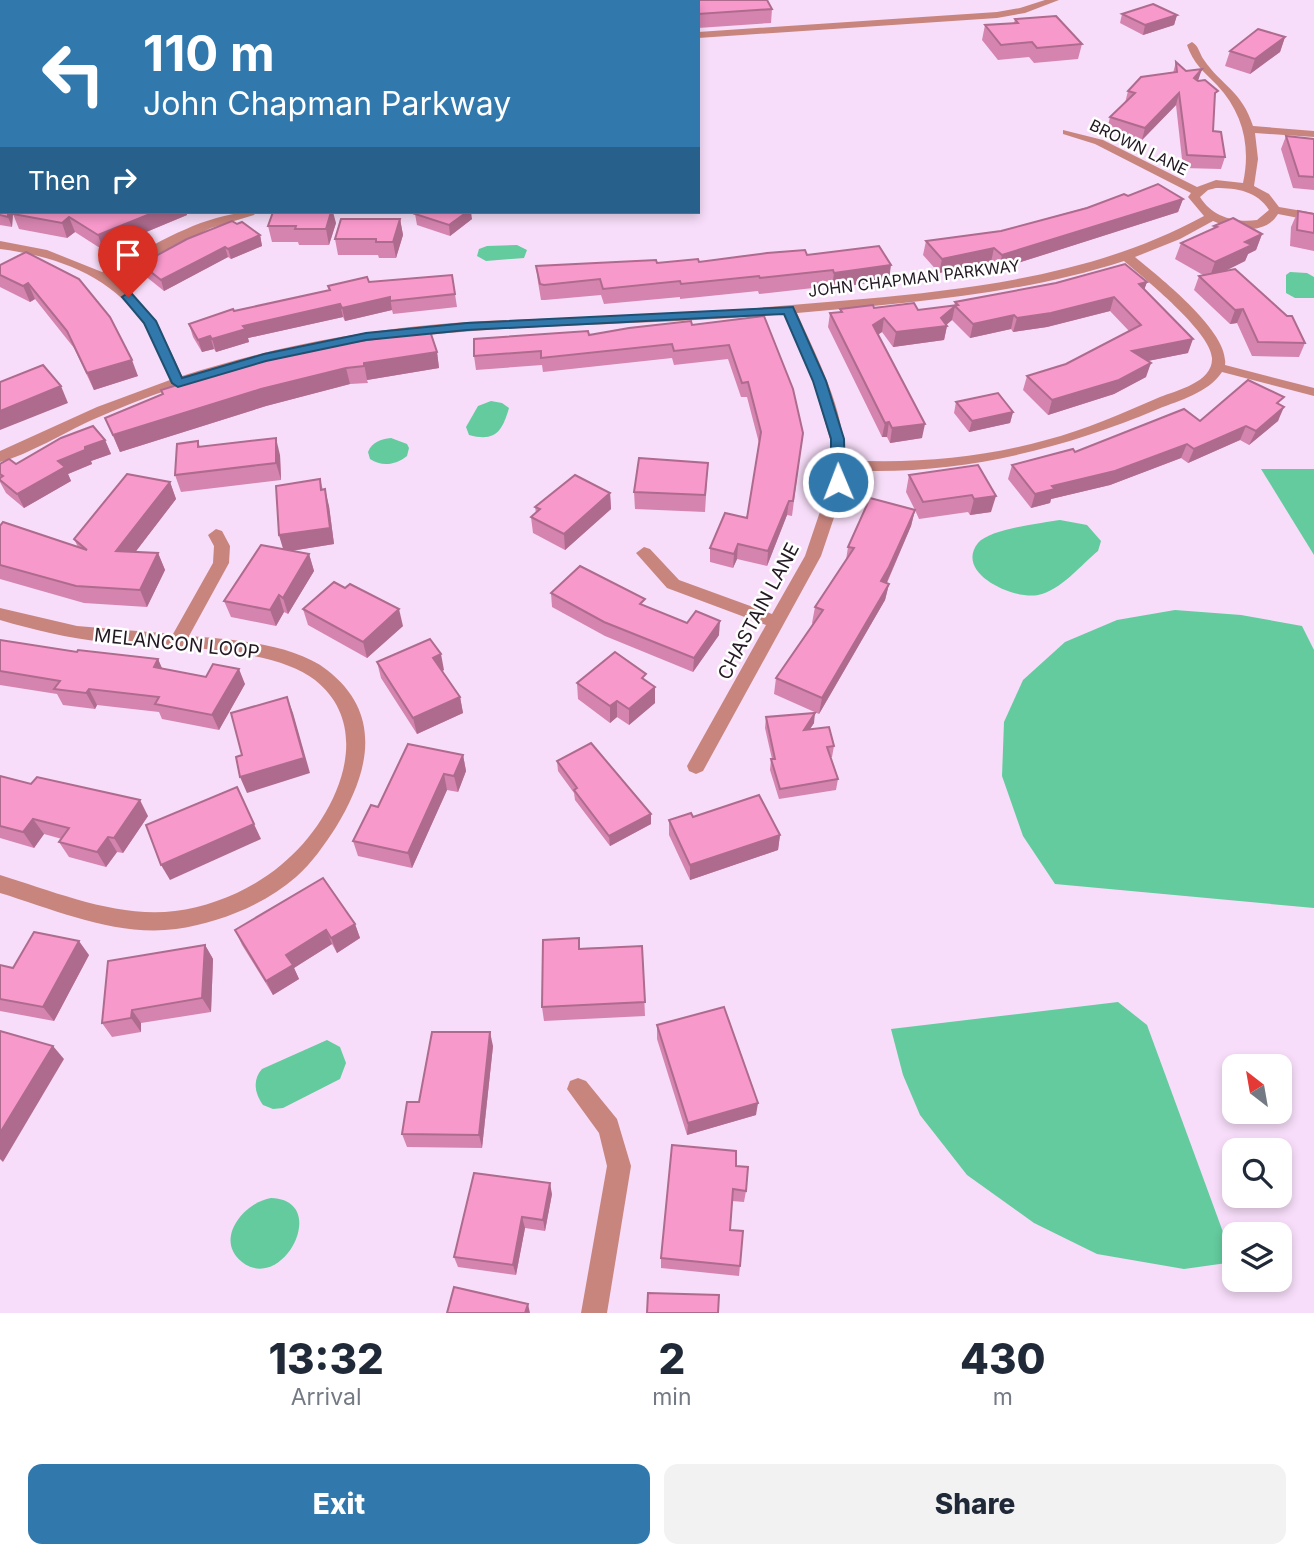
<!DOCTYPE html>
<style>
body{margin:0;font-family:Inter,sans-serif;background:#f2f2f3;color:#1f2937;height:100vh;display:flex;flex-direction:column;font-size:26px;white-space:nowrap}
*{box-sizing:border-box;margin:0}
p{font-size:23px;color:#747a83}
.icon{flex:none;width:38px;height:38px;fill:none;stroke:currentColor;stroke-width:2;stroke-linecap:round;stroke-linejoin:round}
.map{position:relative;height:1313px;overflow:hidden}
.details{display:flex;flex-direction:column;background:#fff;flex:1}
.details>*{flex:none}
.hud{position:absolute;left:0px;top:0px;width:700px;height:214px;box-shadow:0 4px 10px #0003;background:#3179ad;color:#fff;overflow:hidden}
.needle{width:46px;rotate:329deg}
.fabs{position:absolute;left:1222px;top:1054px;display:grid;gap:14px}
.fabs a{display:grid;place-items:center;width:70px;height:70px;border-radius:14px;background:#fff;box-shadow:0 4px 10px #0003;font-size:35px}
.pin{position:absolute;display:grid;place-items:center;width:60px;height:60px;color:#fff;margin:-72px -30px;border-radius:50% 50% 50% 0;rotate:-45deg;box-shadow:0 0 7px #0007}
.pin .icon{rotate:45deg}
.me{position:absolute;width:77px;margin:-38px;rotate:359deg;stroke-linejoin:round;filter:drop-shadow(0 0 5px #0008)}
.turn{display:flex;align-items:center;gap:24px;height:147px;padding:0 28px;font-size:32px}
.turn .icon{width:91px;height:91px;stroke-width:2.5}
.turn b{display:block;font-size:49px;line-height:60px}
.then{display:flex;align-items:center;height:66px;padding:0 28px;background:#0003;gap:14px;font-size:26px}
.eta{display:flex;justify-content:space-evenly;align-items:center;height:119px;text-align:center}
.eta b{font-size:42px;font-weight:800;line-height:49px}
.cta{display:flex;gap:14px;margin-top:auto;padding:14px 28px}
.cta a{flex:1;height:80px;border-radius:14px;background:#3179ad;color:#fff;font-size:28px;font-weight:800;line-height:80px;text-align:center}
.cta a+a{background:#f2f2f3;color:#1f2937}
.map>svg:first-child{display:block}
.green{fill:#63cb9e}
.lines{fill:none;stroke-linecap:round;stroke-linejoin:round}
.minor{fill:#c8857e;fill-rule:evenodd}
.wall{fill:#d584af}
.shaded-wall{fill:#ae6b8e}
.building{fill:#f899cb;stroke:#ae6b8e;stroke-width:2}
.route{fill:#3179ad;stroke:#204f70;stroke-width:2}
.labels{text-anchor:middle;stroke-width:5;stroke-linejoin:round;paint-order:stroke}
.far-street-label{font-size:16px;fill:#231923;stroke:#fff}
.street-label{font-size:19px;fill:#231923;stroke:#fff}
</style>
<div class="map">
<svg width="1314" height="1313" viewBox="0 0 1314 1313">
<rect width="100%" height="100%" fill="#f7ddf9"/>
<g class="green">
<polygon points="517,245 527,250 524,258 486,261 477,256 479,249 487,246"/>
<polygon points="1290,272 1307,273 1314,277 1314,298 1295,298 1286,293 1286,275"/>
<path d="M491,401l11,2 7,5c-7,24 -14,34 -40,27l-3,-8 12,-21z"/>
<path d="M391,438l16,6 2,4 -2,8c-11,9 -25,11 -37,3l-2,-7c4,-10 13,-13 23,-14z"/>
<polygon points="1261,469 1314,469 1314,555"/>
<path d="M1060,520l27,5 14,16 -3,10c-16,13 -38,40 -60,44 -24,5 -84,-22 -60,-52 12,-14 64,-20 82,-23z"/>
<polygon points="1175,610 1241,615 1302,626 1314,650 1314,908 1055,884 1023,836 1002,776 1004,722 1023,680 1065,642 1117,620"/>
<polygon points="1118,1002 1147,1025 1234,1262 1184,1269 1097,1254 1034,1223 967,1175 920,1115 903,1075 891,1029"/>
<path d="M327,1040l13,7 6,16 -6,16 -57,29 -10,1 -10,-4c-8,-11 -11,-25 -1,-36z"/>
<path d="M271,1198c60,2 12,96 -29,64 -29,-23 3,-60 29,-64z"/>
</g>
<g class="lines">
<g class="minor">
<polygon points="218,0 228,0 217,2"/>
<polygon points="1045,0 1059,0 1025,13 997,18 698,38 698,32 997,12 1020,8"/>
<path d="M1192,42c7,4 7,11 12,18 17,25 38,31 49,66l61,5v6l-59,-4 3,26 -4,27 15,8 10,13 35,6v8l-36,-7c-13,22 -45,16 -65,7l-33,18 -45,18c24,20 95,75 90,108l89,23v8l-92,-24c-14,21 -42,28 -64,37 -100,42 -204,67 -313,61l1,12 -25,74 -118,215 -7,3 -7,-3 -2,-5 79,-141 -99,-37 -31,-35 8,-6 6,2 29,31 93,34 33,-58 25,-74v-43l-17,-58 -29,-67c-172,15 -348,6 -517,47 -60,14 -119,34 -175,59 -29,13 -62,34 -92,42v-11l97,-44 73,-27c-8,-18 -14,-37 -25,-54 -32,-50 -89,-70 -145,-77v-8l47,9 55,22c47,-23 100,-60 154,-60l-2,3 -43,13 -100,49c36,26 54,59 71,99 81,-26 164,-43 248,-51 72,-7 145,-6 217,-10 72,-3 144,-10 216,-16 119,-11 236,-26 341,-83l-16,-19 3,-4 -96,-49 -32,-10v-4l40,10 94,47 19,-7 27,3c8,-37 0,-70 -26,-98 -13,-13 -24,-22 -30,-40zM1216,188c21,0 41,3 53,22l-12,10c-21,3 -45,-3 -57,-23l8,-7zM1124,261c20,17 87,71 88,97 1,24 -34,32 -52,39 -37,16 -75,33 -114,43 -65,18 -134,24 -201,20 -1,-52 -27,-100 -48,-147 110,-10 221,-18 327,-52z"/>
<path d="M216,529l6,2 8,15 -1,17 -40,73c41,3 105,8 138,34 57,44 42,103 9,157 -11,17 -24,36 -40,50 -32,28 -78,46 -120,52 -60,8 -120,-19 -176,-36v-18c56,17 116,43 175,36 38,-5 76,-21 106,-46 52,-42 98,-134 34,-185 -44,-35 -156,-33 -212,-38 -35,-4 -69,-12 -103,-22v-12l77,18 96,8 40,-71 1,-17 -6,-11z"/>
<polygon points="578,1078 586,1081 617,1119 631,1166 607,1313 581,1313 607,1166 599,1133 567,1089 570,1081"/>
</g>
</g>
<g class="wall">
<polygon points="690,0 767,0 772,9 771,23 698,28 698,2 690,2"/>
<polygon points="1122,14 1177,15 1174,25 1143,35 1120,23"/>
<polygon points="1015,19 1082,44 1078,59 1034,63 1029,57 998,60 982,40 985,25 1014,23"/>
<polygon points="1285,37 1280,52 1250,74 1225,66 1230,51"/>
<polygon points="1176,62 1198,81 1215,99 1213,131 1225,157 1221,169 1183,168 1176,105 1142,140 1107,130 1110,117 1125,103 1128,91 1173,73"/>
<polygon points="1286,136 1314,139 1314,190 1293,188 1281,149"/>
<polygon points="0,195 13,214 187,215 103,250 75,232 67,238 19,229 13,214 12,227 0,225"/>
<polygon points="1128,196 1183,199 1178,212 999,269 991,262 939,273 923,255 926,241 1001,231"/>
<polygon points="1298,211 1314,214 1314,251 1290,246 1291,227"/>
<polygon points="415,214 472,219 450,236 417,225"/>
<polygon points="400,219 403,235 396,258 379,258 378,255 338,255 335,239"/>
<polygon points="336,223 329,245 299,245 298,242 272,242 268,226"/>
<polygon points="237,224 260,235 262,246 231,259 228,257 164,291 144,275 141,264"/>
<polygon points="1214,226 1262,234 1256,250 1248,254 1245,261 1225,271 1305,343 1299,357 1252,356 1237,323 1230,324 1194,290 1199,276 1203,275 1175,259 1181,243 1213,229"/>
<polygon points="26,252 138,376 94,390 74,348 35,299 30,302 0,287 0,265"/>
<polygon points="807,255 889,280 832,288 831,286 759,294 758,291 680,299 680,297 604,304 601,295 545,300 541,300 538,282 536,266 699,262"/>
<polygon points="452,275 457,307 393,314 392,310 345,321 343,317 248,338 249,342 216,352 214,349 202,352 193,337 189,324 234,311 329,290 328,286"/>
<polygon points="1147,282 1144,289 1188,353 1148,361 1146,377 1114,394 1048,415 1023,390 1027,376 1066,364 1129,331 1110,311 1047,327 1013,332 1011,329 970,338 952,320 946,325 947,326 944,340 893,347 882,332 878,335 922,438 890,443 887,437 882,437 828,327 830,313 840,312 840,309 874,308 918,310 954,306 955,302"/>
<polygon points="764,316 801,447 792,516 787,515 767,566 737,559 733,568 710,562 710,548 747,518 759,443 747,397 741,397 728,359 674,365 672,358 543,372 542,365 476,370 474,356 589,335 692,325"/>
<polygon points="437,352 439,368 367,380 368,383 350,384 266,406 120,452 105,418 162,394"/>
<polygon points="956,402 1013,412 1010,423 969,432 954,413"/>
<polygon points="1281,405 1278,421 1249,445 1240,440 1188,463 1181,458 1110,485 1051,499 1050,503 1031,508 1008,479 1012,465 1075,452 1200,421"/>
<polygon points="105,440 111,454 91,461 92,464 68,474 71,481 24,508 6,493 0,482 0,464 16,464"/>
<polygon points="198,441 200,447 280,455 281,480 181,492 175,475"/>
<polygon points="708,463 705,512 635,509 634,492"/>
<polygon points="978,465 991,512 970,515 968,512 919,519 915,510 911,526 887,583 889,584 885,600 819,714 774,694 776,678 813,624 812,623 815,607 846,560 848,547 915,510 906,492 909,475"/>
<polygon points="320,479 323,490 329,506 334,544 291,551 309,554 314,571 288,614 284,612 276,626 231,617 224,601 284,550 279,535"/>
<polygon points="170,482 176,499 135,552 158,553 165,570 147,607 84,603 0,579 0,526 78,547 74,539"/>
<polygon points="610,493 611,509 565,550 533,533 531,517 536,513 535,507"/>
<polygon points="551,593 645,606 719,635 693,672 605,636 552,607"/>
<polygon points="303,609 403,626 367,658 308,625"/>
<polygon points="0,640 77,652 158,659 162,669 245,684 219,730 162,719 159,712 97,705 95,709 63,705 57,694 0,685"/>
<polygon points="377,662 444,670 442,671 460,697 463,713 417,734 381,678"/>
<polygon points="577,683 655,687 655,703 629,725 617,717 610,723 578,699"/>
<polygon points="766,717 814,723 810,729 834,746 832,757 830,757 838,779 836,790 779,799 770,770 771,759 772,759 765,728"/>
<polygon points="463,755 466,771 458,792 447,790 412,868 358,856 353,841 378,807"/>
<polygon points="557,761 651,824 610,846 575,800 574,793 558,771"/>
<polygon points="0,776 148,816 123,853 117,852 106,867 69,857 59,842 62,839 44,834 34,848 0,838"/>
<polygon points="693,817 780,835 778,850 690,880 669,835 669,820"/>
<polygon points="355,924 360,938 337,953 332,944 303,962 294,968 299,979 273,995 242,945 235,930"/>
<polygon points="579,938 580,948 642,946 645,1016 544,1021 542,1007"/>
<polygon points="205,945 213,959 211,1012 141,1023 141,1032 112,1037 102,1023"/>
<polygon points="89,955 54,1021 0,1011 0,965 13,968"/>
<polygon points="657,1025 756,1115 687,1135 657,1039"/>
<polygon points="493,1046 482,1148 407,1147 402,1134 419,1102"/>
<polygon points="736,1166 746,1191 744,1202 732,1201 730,1230 740,1266 739,1276 661,1268 661,1258"/>
<polygon points="552,1194 545,1231 525,1228 516,1275 458,1267 454,1257"/>
</g>
<g class="shaded-wall">
<polygon points="1177,15 1174,25 1143,35 1145,25"/>
<polygon points="1285,37 1280,52 1250,74 1255,59"/>
<polygon points="1202,69 1198,81 1194,78"/>
<polygon points="1179,93 1176,105 1142,140 1145,128"/>
<polygon points="1183,199 1178,212 999,269 1002,255"/>
<polygon points="8,212 13,212 12,227 8,217"/>
<polygon points="155,212 187,212 187,215 103,250 98,235"/>
<polygon points="331,212 333,212 336,223 329,245 326,229"/>
<polygon points="467,212 471,212 472,219 450,236 449,225"/>
<polygon points="69,217 75,232 67,238 62,223"/>
<polygon points="400,219 403,235 396,258 393,242"/>
<polygon points="1262,234 1256,250 1248,254 1245,261 1209,279 1215,262 1245,242"/>
<polygon points="260,235 262,246 231,259 228,249"/>
<polygon points="225,247 228,257 164,291 161,280"/>
<polygon points="994,248 991,262 939,273 942,259"/>
<polygon points="891,265 889,280 832,288 834,273"/>
<polygon points="1147,282 1142,296 1139,284"/>
<polygon points="28,283 35,299 30,302 23,286"/>
<polygon points="390,297 392,310 345,321 342,308"/>
<polygon points="1114,297 1110,311 1047,327 1013,332 1017,318"/>
<polygon points="340,304 343,317 248,338 249,342 216,352 212,339 243,326"/>
<polygon points="955,306 952,320 945,326 947,326 944,340 893,347 896,332 941,318"/>
<polygon points="1243,309 1237,323 1230,324 1235,310"/>
<polygon points="1014,315 1011,329 970,338 973,324"/>
<polygon points="884,318 882,332 870,339 873,325"/>
<polygon points="210,336 214,349 202,352 198,340"/>
<polygon points="1193,339 1188,353 1127,365 1132,351"/>
<polygon points="437,352 439,368 367,380 364,363"/>
<polygon points="132,360 138,376 94,390 87,373"/>
<polygon points="1151,363 1146,377 1114,394 1048,415 1052,400"/>
<polygon points="346,368 350,384 266,406 120,452 113,435 261,389"/>
<polygon points="61,386 68,403 0,430 0,411"/>
<polygon points="1284,407 1278,421 1249,445 1256,431"/>
<polygon points="1013,412 1010,423 969,432 972,421"/>
<polygon points="889,422 887,437 882,437 885,423"/>
<polygon points="925,424 922,438 890,443 892,428"/>
<polygon points="1246,426 1240,440 1188,463 1194,449"/>
<polygon points="276,438 280,455 281,480 276,463"/>
<polygon points="105,440 111,454 91,461 92,464 68,474 71,481 24,508 17,494 58,461 85,447"/>
<polygon points="1187,444 1181,458 1110,485 1051,499 1050,503 1031,508 1035,494 1052,486"/>
<polygon points="170,482 176,499 124,567 116,551"/>
<polygon points="325,489 329,506 334,544 284,552 279,535"/>
<polygon points="610,493 611,509 565,550 564,534"/>
<polygon points="996,496 991,512 970,515 974,499"/>
<polygon points="789,501 787,515 767,566 768,551"/>
<polygon points="915,510 911,526 886,584 881,581"/>
<polygon points="738,544 737,559 733,568 734,554"/>
<polygon points="158,553 165,570 147,607 140,590"/>
<polygon points="309,554 314,571 288,614 283,598"/>
<polygon points="889,584 885,600 819,714 822,698"/>
<polygon points="279,595 284,612 276,626 270,610"/>
<polygon points="399,609 403,626 367,658 363,642"/>
<polygon points="720,621 719,635 693,672 694,658"/>
<polygon points="441,654 444,670 437,674 433,658"/>
<polygon points="158,659 165,675 154,667"/>
<polygon points="239,669 245,684 219,730 212,715"/>
<polygon points="655,687 655,703 629,725 629,709"/>
<polygon points="89,689 97,705 95,709 86,693"/>
<polygon points="287,697 293,713 310,773 247,793 240,777"/>
<polygon points="460,697 463,713 417,734 413,718"/>
<polygon points="617,701 617,717 610,723 610,706"/>
<polygon points="815,713 814,723 802,741 804,730"/>
<polygon points="463,755 466,771 458,792 454,776"/>
<polygon points="444,774 447,790 412,868 408,853"/>
<polygon points="140,800 148,816 123,853 114,838"/>
<polygon points="651,814 651,824 610,846 609,836"/>
<polygon points="33,819 44,834 34,848 23,832"/>
<polygon points="254,824 261,839 170,880 161,865"/>
<polygon points="780,835 778,850 690,880 690,865"/>
<polygon points="108,837 117,852 106,867 97,852"/>
<polygon points="355,924 360,938 337,953 331,938"/>
<polygon points="326,930 332,944 294,968 299,979 273,995 266,981 286,955"/>
<polygon points="79,941 89,955 54,1021 43,1007"/>
<polygon points="205,945 213,959 211,1012 202,998"/>
<polygon points="132,1010 141,1023 141,1032 131,1018"/>
<polygon points="490,1032 493,1046 482,1148 479,1135"/>
<polygon points="53,1046 64,1059 3,1162 0,1159 0,1133"/>
<polygon points="758,1103 756,1115 687,1135 688,1123"/>
<polygon points="550,1183 552,1194 545,1231 543,1220"/>
<polygon points="522,1217 525,1228 516,1275 513,1265"/>
<polygon points="528,1304 530,1313 525,1313"/>
</g>
<g class="building">
<polygon points="692,0 767,0 772,9 698,14 698,2 693,2"/>
<polygon points="1153,4 1177,15 1145,25 1122,14"/>
<polygon points="1056,16 1082,44 1037,48 1032,42 1001,45 985,25 1018,23 1015,19"/>
<polygon points="1258,29 1285,37 1255,59 1230,51"/>
<polygon points="1176,62 1186,71 1202,69 1194,78 1198,81 1205,80 1218,91 1215,93 1213,131 1221,132 1225,157 1187,155 1179,93 1145,128 1110,117 1135,93 1128,91 1141,77 1177,72"/>
<polygon points="1286,136 1314,139 1314,177 1299,176"/>
<polygon points="1158,184 1183,199 1002,255 994,248 942,259 926,241 1001,231 1087,208 1124,194 1128,196"/>
<polygon points="0,195 2,195 2,212 8,212 8,217 0,215"/>
<polygon points="1298,211 1314,214 1314,233 1297,230"/>
<polygon points="16,212 155,212 98,235 69,217 62,223 13,214"/>
<polygon points="273,212 331,212 326,229 295,229 296,226 268,226"/>
<polygon points="418,212 467,212 449,225 415,214"/>
<polygon points="1233,218 1262,234 1245,242 1252,245 1215,262 1181,243 1217,227 1214,226"/>
<polygon points="341,219 400,219 393,242 376,242 376,239 335,239"/>
<polygon points="232,221 237,224 242,222 260,235 228,249 225,247 161,280 141,264 187,239"/>
<polygon points="879,246 891,265 834,273 833,270 760,278 759,276 681,284 680,281 603,289 600,279 544,285 540,284 536,266 656,260 657,263 698,259 699,262 767,253 805,250 807,255"/>
<polygon points="26,252 79,279 110,317 132,360 87,373 67,331 28,283 23,286 0,275 0,265"/>
<polygon points="1125,264 1147,282 1139,284 1193,339 1132,351 1151,363 1119,380 1052,400 1027,376 1066,364 1141,325 1114,297 1051,313 1017,318 1014,315 973,324 955,306 941,318 947,326 896,332 884,318 873,325 925,424 892,428 889,422 885,423 830,313 842,312 840,309 873,305 874,308 914,303 918,310 958,305 955,302 1056,283"/>
<polygon points="1235,269 1287,316 1292,316 1305,343 1258,342 1243,309 1235,310 1199,276"/>
<polygon points="452,275 455,294 390,301 390,297 342,308 340,304 243,326 246,329 212,339 210,336 198,340 189,324 233,309 234,311 330,290 328,286 367,277 369,282"/>
<polygon points="764,316 793,389 803,433 793,501 789,501 768,551 738,544 734,554 710,548 725,513 747,518 761,432 748,382 742,383 729,345 674,351 672,344 541,358 541,351 474,356 474,339 588,331 589,335 629,328 691,321 692,325"/>
<polygon points="430,331 437,352 364,363 364,366 346,368 261,389 113,435 105,418 163,394 161,390 228,369 312,348"/>
<polygon points="43,365 61,386 0,411 0,382"/>
<polygon points="1248,380 1284,397 1277,403 1284,407 1256,431 1246,426 1194,449 1187,444 1115,471 1052,486 1055,489 1035,494 1012,465 1073,449 1075,452 1184,409 1200,421"/>
<polygon points="998,393 1013,412 972,421 956,402"/>
<polygon points="93,426 105,440 85,447 85,450 58,461 65,467 17,494 0,480 0,478 3,476 0,474 0,464 9,459 16,464 61,438"/>
<polygon points="276,438 276,463 175,475 177,444 198,441 198,447"/>
<polygon points="639,458 708,463 705,495 634,492"/>
<polygon points="978,465 996,496 974,499 972,495 923,502 909,475"/>
<polygon points="127,474 170,482 116,551 158,553 140,590 76,586 0,565 0,526 3,522 87,550 74,539"/>
<polygon points="575,475 610,493 564,534 531,517 540,509 535,507"/>
<polygon points="320,479 321,490 325,489 330,528 279,535 276,486"/>
<polygon points="870,498 915,510 889,567 881,581 889,584 822,698 776,678 823,610 815,607 854,548 848,547"/>
<polygon points="261,545 309,554 283,598 279,595 270,610 224,601"/>
<polygon points="580,566 645,599 640,604 687,623 696,611 720,621 694,658 604,622 551,593"/>
<polygon points="334,582 345,588 350,584 399,609 363,642 303,609"/>
<polygon points="430,639 441,654 433,658 460,697 413,718 377,662"/>
<polygon points="0,640 77,652 78,650 158,659 154,667 206,677 213,664 239,669 212,715 155,704 159,697 89,689 86,693 54,689 60,681 0,671"/>
<polygon points="615,652 646,674 642,678 655,687 629,709 617,701 610,706 577,683"/>
<polygon points="287,697 304,758 240,777 236,757 242,755 231,713"/>
<polygon points="815,713 804,730 829,727 834,746 827,747 838,779 780,789 771,759 775,759 766,717"/>
<polygon points="591,743 651,814 609,836 574,790 577,788 557,761"/>
<polygon points="408,744 463,755 454,776 444,774 408,853 353,841 371,805 378,807"/>
<polygon points="0,776 31,784 37,777 140,800 114,838 108,837 97,852 59,842 69,828 33,819 23,832 0,826"/>
<polygon points="237,787 254,824 161,865 146,825"/>
<polygon points="759,795 780,835 690,865 669,820 691,813 693,817"/>
<polygon points="323,878 355,924 331,938 326,930 297,948 286,955 293,965 266,981 235,930"/>
<polygon points="34,932 79,941 43,1007 0,999 0,965 13,968"/>
<polygon points="579,938 579,949 642,946 645,1002 542,1007 543,940"/>
<polygon points="205,945 202,998 132,1010 131,1018 102,1023 108,961"/>
<polygon points="724,1007 758,1103 688,1123 657,1025"/>
<polygon points="0,1031 53,1046 0,1133"/>
<polygon points="432,1032 490,1032 479,1135 402,1134 407,1102 419,1102"/>
<polygon points="672,1145 736,1151 736,1166 748,1167 746,1191 733,1189 730,1230 743,1231 740,1266 661,1258"/>
<polygon points="474,1173 550,1183 543,1220 522,1217 513,1265 454,1257"/>
<polygon points="454,1287 528,1304 525,1313 447,1313"/>
<polygon points="648,1293 719,1295 718,1313 647,1313"/>
</g>
<polygon class="route" points="128,293 132,294 156,321 182,378 264,354 366,333 467,323 793,307 826,381 844,439 845,482 838,487 831,482 831,439 813,381 784,314 467,330 366,340 266,361 178,387 172,383 144,323 122,297"/>
<g class="labels">
<g class="far-street-label">
<text transform="translate(1139 147) rotate(26)" y="6">BROWN LANE</text>
<text transform="translate(914 278) rotate(-7)" y="6">JOHN CHAPMAN PARKWAY</text>
</g>
<g class="street-label">
<text transform="translate(758 611) rotate(-62)" y="7">CHASTAIN LANE</text>
<text transform="translate(177 643) rotate(6)" y="7">MELANCON LOOP</text>
</g>
</g>
</svg>
<div class="fabs">
<a><svg class="needle" viewBox="-14 -14 28 28"><path d="M0-13l5 13h-10z" fill="#e53935"/><path d="M0 13l5-13h-10z" fill="#747a83"/></svg></a>
<a><svg class="icon" aria-label="search" viewBox="0 0 24 24"><circle cx="10" cy="10" r="6"/><path d="M15 15l6 6"/></svg></a>
<a><svg class="icon" aria-label="layers" viewBox="0 0 24 24"><path d="M12 4l9 5-9 5-9-5zM3 14l9 5 9-5"/></svg></a>
</div>
<div class="pin" style="left:128px;top:297px;background:#d93025"><svg class="icon" aria-label="arrive" viewBox="0 0 24 24"><path d="M6 21V4h12l-3 4 3 4H6"/></svg></div>
<svg class="me" style="left:838px;top:482px" viewBox="-20 -20 40 40"><circle r="17" fill="#3179ad" stroke="#fff" stroke-width="3"/><path d="M0-11L8 9 0 5-8 9z" fill="#fff"/></svg>
<div class="hud">
<div class="turn"><svg class="icon" aria-label="left" viewBox="0 0 24 24"><path d="M17 20v-9H6M10 6l-5 5 5 5"/></svg><div><b>110 m</b>John Chapman Parkway</div></div>
<div class="then">Then<svg class="icon" aria-label="right" viewBox="0 0 24 24"><path d="M7 20v-9h11M14 6l5 5-5 5"/></svg></div>
</div>
</div>
<section class="details">
<div class="eta">
<div><b>13:32</b><p>Arrival</p></div>
<div><b>2</b><p>min</p></div>
<div><b>430</b><p>m</p></div>
</div>
<div class="cta"><a>Exit</a><a>Share</a></div>
</section>
